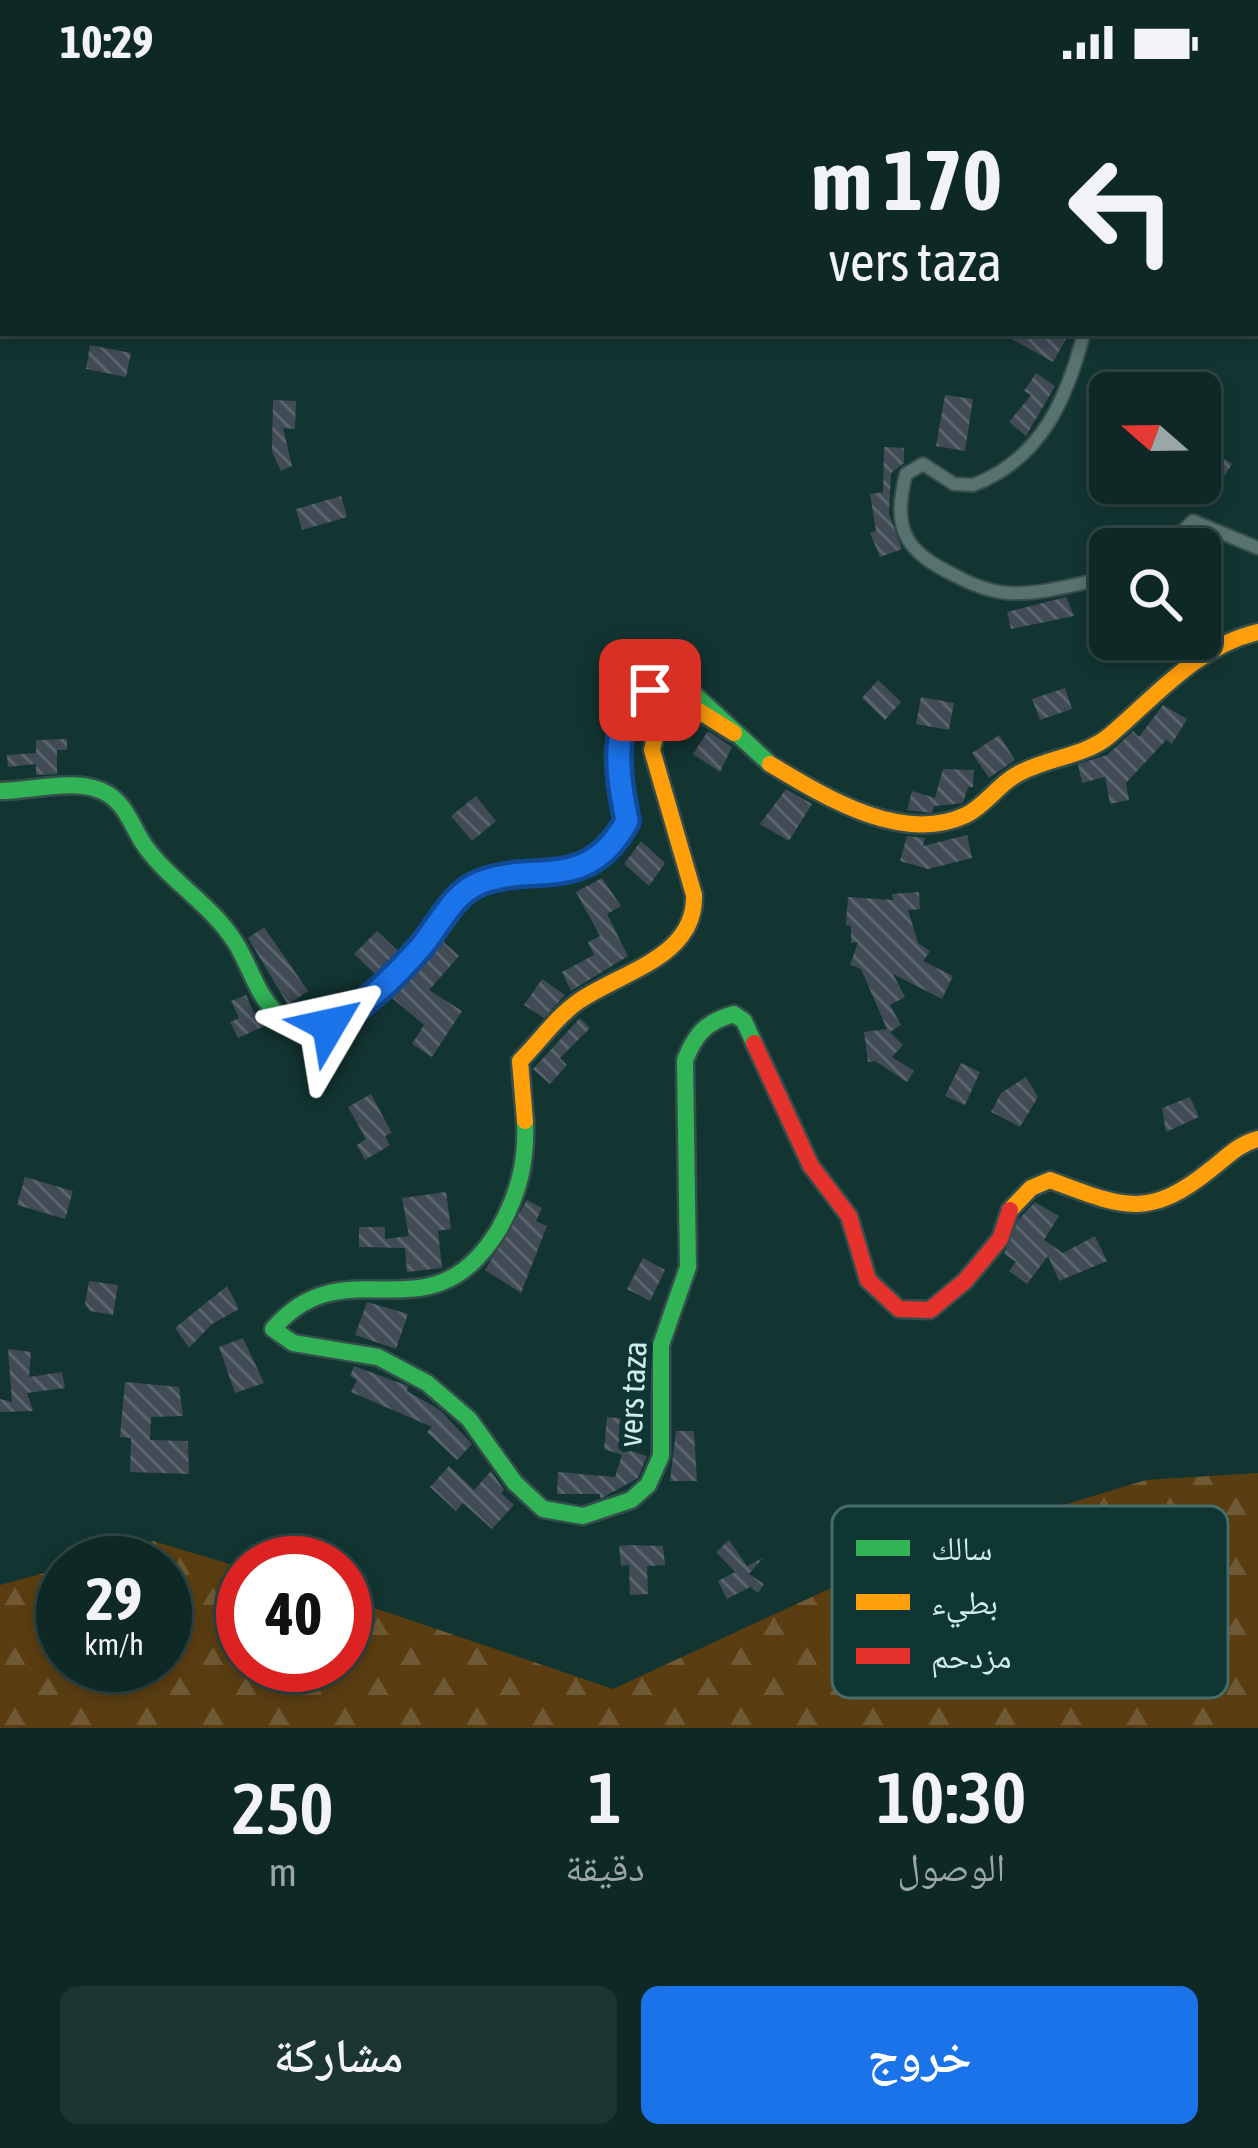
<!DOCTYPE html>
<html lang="ar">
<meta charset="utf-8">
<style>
body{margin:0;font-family:"Asap Condensed","Noto Naskh Arabic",sans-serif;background:#1c3432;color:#f1f3f6;direction:rtl;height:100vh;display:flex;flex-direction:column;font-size:45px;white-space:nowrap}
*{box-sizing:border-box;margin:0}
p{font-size:39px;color:#9ba6a7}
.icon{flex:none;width:66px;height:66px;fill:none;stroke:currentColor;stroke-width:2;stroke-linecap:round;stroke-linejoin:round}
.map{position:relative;height:1644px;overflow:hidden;direction:ltr}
.side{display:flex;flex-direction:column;background:#0e2826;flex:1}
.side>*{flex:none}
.guide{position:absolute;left:0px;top:0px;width:1260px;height:252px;box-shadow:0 6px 18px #0003,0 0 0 3px #2e4443;direction:rtl;background:#0e2826;color:#f1f3f6;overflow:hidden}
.needle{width:78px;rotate:290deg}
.tools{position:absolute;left:1089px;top:288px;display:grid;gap:24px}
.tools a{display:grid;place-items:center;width:132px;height:132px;border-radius:18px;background:#0e2826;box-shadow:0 6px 18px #0003,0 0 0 3px #2e4443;font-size:60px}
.speed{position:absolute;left:36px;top:1452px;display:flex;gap:24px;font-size:60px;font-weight:700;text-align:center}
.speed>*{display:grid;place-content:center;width:156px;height:156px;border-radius:50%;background:#0e2826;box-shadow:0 6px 18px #0003,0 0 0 3px #2e4443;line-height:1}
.speed small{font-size:30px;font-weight:400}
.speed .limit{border:18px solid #d22;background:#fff;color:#111}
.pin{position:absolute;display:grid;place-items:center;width:102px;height:102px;color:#fff;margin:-51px;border-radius:24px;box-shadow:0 6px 18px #0006}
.me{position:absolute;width:132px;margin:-66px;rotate:54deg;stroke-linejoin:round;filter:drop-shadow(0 0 9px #0008)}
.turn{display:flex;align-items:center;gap:42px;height:252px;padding:0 60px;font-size:54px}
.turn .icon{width:156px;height:156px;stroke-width:2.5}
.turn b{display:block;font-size:84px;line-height:102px}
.eta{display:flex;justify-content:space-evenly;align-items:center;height:204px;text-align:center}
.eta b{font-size:72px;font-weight:600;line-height:84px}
.primary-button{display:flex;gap:24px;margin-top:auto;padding:24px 60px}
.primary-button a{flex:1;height:138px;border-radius:18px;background:#1a73e8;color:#fff;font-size:48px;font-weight:600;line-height:138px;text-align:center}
.primary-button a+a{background:#1c3432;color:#f1f3f6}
.status{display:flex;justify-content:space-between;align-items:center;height:84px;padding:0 60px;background:#0e2826;direction:ltr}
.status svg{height:33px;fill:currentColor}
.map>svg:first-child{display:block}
.forest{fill:url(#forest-firs)}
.building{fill:url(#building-back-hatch)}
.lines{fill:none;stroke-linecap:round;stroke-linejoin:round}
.street-casing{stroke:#354e4c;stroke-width:16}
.fast-casing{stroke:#354e4c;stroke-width:21}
.slow-casing{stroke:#354e4c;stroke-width:21}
.jam-casing{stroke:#354e4c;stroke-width:21}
.street{stroke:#587270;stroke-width:12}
.fast{stroke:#30b455;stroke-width:16}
.slow{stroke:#ff9f0a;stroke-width:16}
.jam{stroke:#e5322d;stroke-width:16}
.route-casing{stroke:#114b97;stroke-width:30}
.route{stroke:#1a73e8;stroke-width:21}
.labels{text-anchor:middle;stroke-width:12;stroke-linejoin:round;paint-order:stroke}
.street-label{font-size:33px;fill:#cbeeea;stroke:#0f3633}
.key{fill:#0f3633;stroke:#476d6a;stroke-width:3}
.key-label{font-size:33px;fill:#cbeeea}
</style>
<div class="status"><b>10:29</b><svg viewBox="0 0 49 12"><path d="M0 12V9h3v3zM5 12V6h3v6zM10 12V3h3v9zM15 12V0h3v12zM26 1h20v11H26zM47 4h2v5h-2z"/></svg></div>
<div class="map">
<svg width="1258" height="1644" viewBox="0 0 1258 1644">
<defs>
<pattern id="forest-firs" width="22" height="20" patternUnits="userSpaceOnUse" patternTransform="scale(3)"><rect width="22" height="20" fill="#5a3e12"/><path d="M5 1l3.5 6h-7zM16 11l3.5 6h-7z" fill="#705a35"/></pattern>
<pattern id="building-back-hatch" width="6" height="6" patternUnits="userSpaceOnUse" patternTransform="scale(3)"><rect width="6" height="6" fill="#414b56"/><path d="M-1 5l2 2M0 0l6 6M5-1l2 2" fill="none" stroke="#5b656e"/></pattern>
</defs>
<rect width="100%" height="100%" fill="#123532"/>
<polygon class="forest" points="1258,1389 1258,1644 0,1644 0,1501 63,1484 63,1581 165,1581 165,1479 81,1479 153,1457 243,1484 243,1581 345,1581 345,1514 613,1605 909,1468 1146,1396"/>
<g class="building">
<polygon points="1001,249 1055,249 1066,255 1053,278"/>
<polygon points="90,261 131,269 126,293 86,285"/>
<polygon points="1036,289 1055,302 1026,352 1009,338 1031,311 1024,307"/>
<polygon points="945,311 973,315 965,367 936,362"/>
<polygon points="273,316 296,317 295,345 283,344 292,382 281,387 272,368"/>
<polygon points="884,363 904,364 904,379 891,389 889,430 902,465 880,473 870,449 876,447 870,410 883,408"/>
<polygon points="1209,364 1232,380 1211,412 1200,413 1200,377"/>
<polygon points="341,412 347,433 302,446 296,425"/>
<polygon points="1066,513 1074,532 1011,545 1007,528"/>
<polygon points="878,596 901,618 885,636 862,614"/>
<polygon points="1065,604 1072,625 1040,636 1032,615"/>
<polygon points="921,613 954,619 949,646 916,640"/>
<polygon points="1163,621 1187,635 1172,660 1166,656 1126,699 1129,716 1110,720 1105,693 1082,699 1078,680 1107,671 1133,647 1139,653"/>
<polygon points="708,647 732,663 720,688 693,670"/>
<polygon points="999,651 1015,676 989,694 972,669"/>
<polygon points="67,655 67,666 57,666 57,690 36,691 36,680 8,683 7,671 36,669 36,656"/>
<polygon points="943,685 974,686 973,703 968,703 963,719 934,722 932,729 907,726 912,707 935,714"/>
<polygon points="786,705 812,720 789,757 760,740"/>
<polygon points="476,712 496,737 472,757 451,732"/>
<polygon points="967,751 972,774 928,785 900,777 907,752 925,754 923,762"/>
<polygon points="641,757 665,779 649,802 624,780"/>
<polygon points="602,794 621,822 607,830 628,872 571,907 562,888 594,871 588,858 600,852 576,808"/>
<polygon points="919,808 920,825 908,826 918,859 930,867 923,877 953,892 942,915 893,890 905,913 890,921 901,941 890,948 903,961 892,973 914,987 907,998 875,977 868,978 864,948 887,945 861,885 850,881 858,858 851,859 851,842 846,841 848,813 893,816 892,810"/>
<polygon points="264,843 308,907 288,921 248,854"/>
<polygon points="377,847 398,867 377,892 354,870"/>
<polygon points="439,854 459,872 429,906 462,927 432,973 412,960 424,941 392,914"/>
<polygon points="542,895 565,911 544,934 524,921"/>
<polygon points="246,911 253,927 269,940 238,954 230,938 239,934 231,917"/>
<polygon points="580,934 590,944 560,974 567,981 550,1000 533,985"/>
<polygon points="961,979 980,988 965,1021 945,1012"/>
<polygon points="1026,993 1038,1013 1020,1043 991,1028 1001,1009"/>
<polygon points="371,1010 392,1049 385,1052 390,1061 365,1076 357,1061 366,1055 348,1023"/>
<polygon points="1190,1013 1199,1033 1166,1048 1162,1024"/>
<polygon points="25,1093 73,1107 65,1135 17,1121"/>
<polygon points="446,1108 451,1145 438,1147 442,1184 407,1188 405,1164 359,1163 359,1143 385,1143 385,1155 409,1152 402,1114"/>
<polygon points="527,1116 542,1124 536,1137 547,1142 521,1209 485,1186"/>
<polygon points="1035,1118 1059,1132 1044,1156 1063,1169 1095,1152 1107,1177 1059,1197 1048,1172 1027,1200 1009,1187 1016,1178 1004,1170 1018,1136"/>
<polygon points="643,1174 665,1186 650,1217 627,1205"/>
<polygon points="89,1197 118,1201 113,1231 90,1227 85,1220"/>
<polygon points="227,1202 239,1225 212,1240 189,1264 175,1244"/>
<polygon points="367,1218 408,1230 396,1265 355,1251"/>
<polygon points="243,1254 264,1299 235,1309 219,1263"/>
<polygon points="8,1265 31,1268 29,1293 62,1288 65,1304 27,1309 33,1327 0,1328 0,1315 12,1318"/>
<polygon points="354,1282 408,1302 407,1307 440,1326 472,1360 457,1376 427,1348 432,1343 351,1308 357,1296 350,1292"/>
<polygon points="125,1298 179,1303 183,1332 151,1333 150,1356 188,1357 189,1390 130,1388 131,1354 120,1353"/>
<polygon points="607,1333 634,1336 631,1367 647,1372 638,1394 600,1415 600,1410 557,1410 558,1388 615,1393 622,1371 604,1365"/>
<polygon points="676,1347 694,1347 697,1397 670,1397"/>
<polygon points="449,1382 474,1406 491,1387 504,1406 501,1409 514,1421 492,1445 463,1419 456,1427 430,1403"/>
<polygon points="729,1456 747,1482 763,1474 749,1490 764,1500 758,1509 750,1503 727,1515 718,1497 735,1488 716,1468"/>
<polygon points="629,1461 663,1462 665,1481 647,1482 648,1510 630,1511 629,1481 621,1482 619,1462"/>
</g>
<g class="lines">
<g class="street-casing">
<g id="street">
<path d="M1084,249c-17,65 -42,126 -111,152l-19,-1 -31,-20 -17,10c-15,58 1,78 50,102 17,9 34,16 53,17 33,2 68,-10 101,-15"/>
<polyline points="1164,465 1193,437 1258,464"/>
</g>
</g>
<g class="fast-casing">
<g id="fast">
<path d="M0,707c33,0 79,-15 108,3 19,12 25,35 37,52 25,35 64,57 88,93 17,24 23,58 47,77 15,12 35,14 52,8 63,-23 86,-94 136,-133 56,-44 103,12 159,-70 -9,-49 -18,-95 23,-131l45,5 75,69"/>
<path d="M525,1037c2,40 -6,72 -26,108 -69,115 -152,13 -226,100l20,14 85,14 49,26 42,36 46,64 28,26 40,7 48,-16 17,-15 13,-29v-111l27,-78 -3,-207c11,-27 21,-38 49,-46l10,7 10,22"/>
</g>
</g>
<g class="slow-casing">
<g id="slow">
<path d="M770,680c55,33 132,81 196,51 19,-9 32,-30 50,-40 28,-17 68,-18 93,-39 46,-39 88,-90 149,-104"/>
<path d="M525,1037l-5,-60c19,-19 37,-45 59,-60 44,-30 117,-44 115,-106l-42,-145 4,-17 43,-22 35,22"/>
<path d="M1010,1126l21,-22 19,-8c70,26 97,41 160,-10 16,-12 28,-26 48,-31"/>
</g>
</g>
<g class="jam-casing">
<polyline id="jam" points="754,959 811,1082 849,1132 868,1196 899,1225 930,1226 965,1197 1000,1155 1010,1126"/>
</g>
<use href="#street" class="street"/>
<use href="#fast" class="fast"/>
<use href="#slow" class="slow"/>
<use href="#jam" class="jam"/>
</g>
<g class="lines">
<g class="route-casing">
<path id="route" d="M329,941c34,-16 66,-49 91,-77 19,-22 33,-56 62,-66 54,-20 106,11 145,-61 -9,-47 -20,-101 23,-131"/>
</g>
<use href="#route" class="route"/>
</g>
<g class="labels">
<g class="street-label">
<text transform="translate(632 1310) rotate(-87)" y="12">vers taza</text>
</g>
</g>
<rect x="832" y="1422" width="396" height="192" rx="18" class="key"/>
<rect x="856" y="1456" width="54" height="16" fill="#30b455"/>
<rect x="856" y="1510" width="54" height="16" fill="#ff9f0a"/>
<rect x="856" y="1564" width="54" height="16" fill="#e5322d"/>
<g class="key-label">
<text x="931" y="1476">سالك</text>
<text x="931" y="1530">بطيء</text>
<text x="931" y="1584">مزدحم</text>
</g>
</svg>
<div class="tools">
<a><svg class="needle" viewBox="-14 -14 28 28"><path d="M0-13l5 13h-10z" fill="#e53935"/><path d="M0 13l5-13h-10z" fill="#9ba6a7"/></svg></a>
<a><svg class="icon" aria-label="search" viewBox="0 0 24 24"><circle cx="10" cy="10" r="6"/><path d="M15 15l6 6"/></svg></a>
</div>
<div class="speed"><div>29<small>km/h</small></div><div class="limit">40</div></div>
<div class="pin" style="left:650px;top:606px;background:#d93025"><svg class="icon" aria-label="arrive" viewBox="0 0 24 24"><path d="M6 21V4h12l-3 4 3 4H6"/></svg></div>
<svg class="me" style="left:329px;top:941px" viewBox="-20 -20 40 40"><path d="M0-17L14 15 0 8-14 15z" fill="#1a73e8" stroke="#fff" stroke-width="4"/></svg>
<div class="guide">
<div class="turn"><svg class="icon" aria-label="left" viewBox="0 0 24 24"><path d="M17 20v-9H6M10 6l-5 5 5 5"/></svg><div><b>170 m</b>vers taza</div></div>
</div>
</div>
<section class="side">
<div class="eta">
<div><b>10:30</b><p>الوصول</p></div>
<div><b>1</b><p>دقيقة</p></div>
<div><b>250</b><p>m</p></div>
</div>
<div class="primary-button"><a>خروج</a><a>مشاركة</a></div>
</section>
